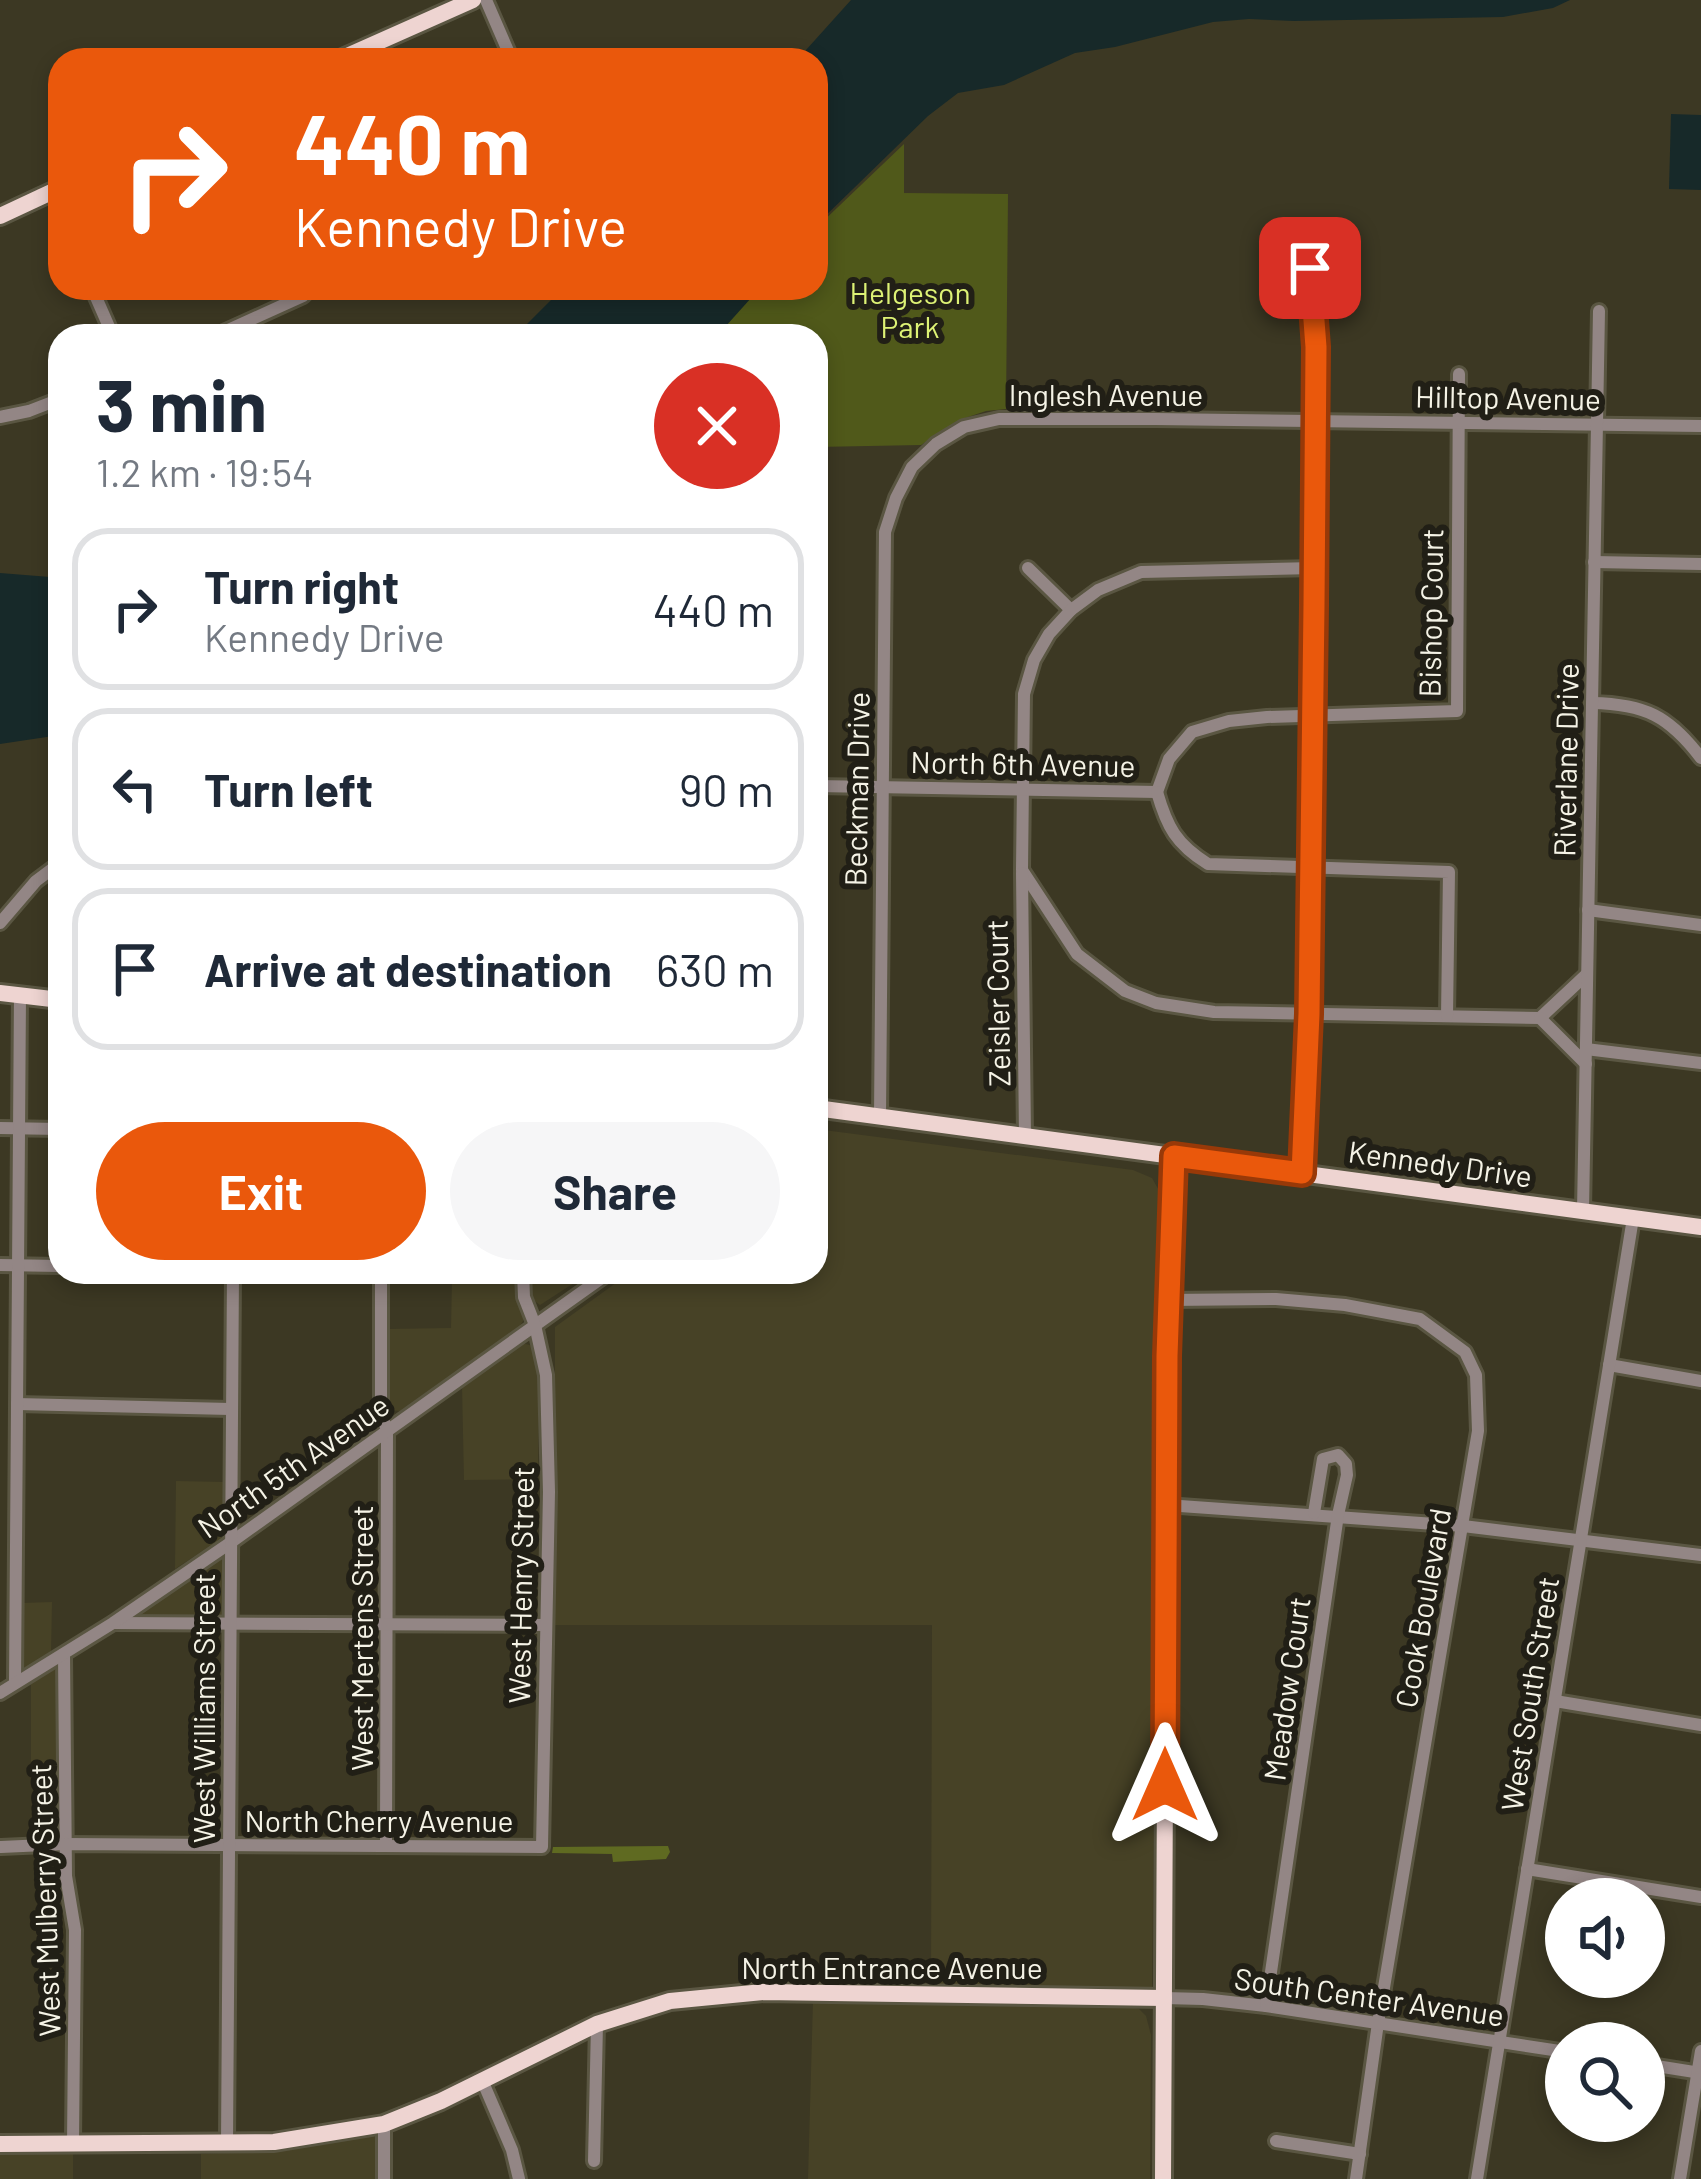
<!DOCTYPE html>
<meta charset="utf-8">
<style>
body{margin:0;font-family:Barlow,sans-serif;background:#f6f6f7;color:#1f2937;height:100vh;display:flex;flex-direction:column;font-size:45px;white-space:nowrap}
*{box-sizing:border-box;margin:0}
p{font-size:39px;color:#747a83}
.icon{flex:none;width:66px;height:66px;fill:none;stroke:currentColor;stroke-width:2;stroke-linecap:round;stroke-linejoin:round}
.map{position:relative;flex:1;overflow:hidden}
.side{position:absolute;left:48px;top:324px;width:780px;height:960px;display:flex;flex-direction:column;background:#fff;border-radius:36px;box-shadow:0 6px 18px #0003}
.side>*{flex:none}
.banner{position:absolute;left:48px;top:48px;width:780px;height:252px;border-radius:36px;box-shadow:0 6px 18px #0003;background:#ea580c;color:#fff;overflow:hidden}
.controls{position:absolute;left:1545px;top:1878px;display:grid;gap:24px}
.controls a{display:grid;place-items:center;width:120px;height:120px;border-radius:50%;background:#fff;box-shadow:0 6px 18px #0003;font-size:60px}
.pin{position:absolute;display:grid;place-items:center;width:102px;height:102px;color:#fff;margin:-51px;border-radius:24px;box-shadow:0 6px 18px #0006}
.me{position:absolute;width:132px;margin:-66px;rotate:0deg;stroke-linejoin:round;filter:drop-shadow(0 0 9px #0008)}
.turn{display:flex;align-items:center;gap:42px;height:252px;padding:0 48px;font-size:54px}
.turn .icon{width:156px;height:156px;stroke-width:2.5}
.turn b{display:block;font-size:84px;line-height:102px}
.round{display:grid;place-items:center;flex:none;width:126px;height:126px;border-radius:63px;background:#f6f6f7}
.overview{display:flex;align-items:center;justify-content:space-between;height:204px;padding:0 48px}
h1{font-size:72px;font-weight:700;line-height:90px}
.cta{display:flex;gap:24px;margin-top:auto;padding:24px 48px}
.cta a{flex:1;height:138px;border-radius:72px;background:#ea580c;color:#fff;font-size:48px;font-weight:700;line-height:138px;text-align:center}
.cta a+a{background:#f6f6f7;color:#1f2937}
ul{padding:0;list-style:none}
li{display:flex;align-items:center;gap:36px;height:162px;margin:0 24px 18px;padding:0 24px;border:6px solid #e0e1e3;border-radius:36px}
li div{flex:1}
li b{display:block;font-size:45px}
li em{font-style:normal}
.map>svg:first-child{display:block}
.built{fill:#474226}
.green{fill:#50591a}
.forest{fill:#5f6a21}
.water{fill:#172929}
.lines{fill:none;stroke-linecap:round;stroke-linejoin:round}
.minor-casing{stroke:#5a5642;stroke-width:18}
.major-casing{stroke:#5a5642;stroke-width:22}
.minor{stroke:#938685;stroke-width:12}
.major{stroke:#eed4d1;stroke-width:16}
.route-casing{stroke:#983908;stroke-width:30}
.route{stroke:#ea580c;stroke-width:21}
.labels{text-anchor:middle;stroke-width:12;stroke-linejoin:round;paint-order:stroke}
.park-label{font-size:30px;fill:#ddf275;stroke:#211f16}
.street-label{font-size:30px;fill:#f5f3e6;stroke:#211f16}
</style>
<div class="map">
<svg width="1701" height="2179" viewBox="0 0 1701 2179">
<rect width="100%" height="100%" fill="#3c3823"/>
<g class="built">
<polygon points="816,1129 1133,1170 1152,1178 1161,1194 1152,1988 931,1985 932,1625 555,1625 555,1327 631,1272 816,1272"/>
<polygon points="529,1272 591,1272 540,1305 532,1299"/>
<polygon points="452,1279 516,1280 524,1310 523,1321 520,1326 400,1411 391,1410 387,1400 388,1329 451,1328"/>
<polygon points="522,1343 533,1346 539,1365 538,1479 464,1480 462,1385"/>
<polygon points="176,1481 225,1482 225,1533 221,1539 175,1569"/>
<polygon points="217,1557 221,1557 224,1563 223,1618 140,1617 140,1611"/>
<polygon points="52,1602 51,1653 30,1667 22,1668 21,1603"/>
<polygon points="55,1669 59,1675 60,1764 31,1764 31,1684"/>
<polygon points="813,2001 1122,2005 1139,2009 1146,2016 1151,2035 1150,2179 808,2179"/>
<polygon points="372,2134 378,2140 379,2179 201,2179 201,2154 291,2150"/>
<polygon points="0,2152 73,2153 73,2179 0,2179"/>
</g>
<polygon class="green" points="904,144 904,193 1008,194 1006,409 986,411 962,419 921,445 816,447 816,336 716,336 759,288 816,288 816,228"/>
<polygon class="forest" points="668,1846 670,1852 666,1859 613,1862 612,1854 552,1853 553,1847"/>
<g class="water">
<polygon points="851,0 1570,0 1553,8 1503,17 1294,21 1249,19 1213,22 1115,47 1075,53 1004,85 958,93 928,116 816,225 816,60 797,60"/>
<polygon points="1671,114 1701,115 1701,190 1669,189"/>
<polygon points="563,288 760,288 717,336 515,336"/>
<polygon points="0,573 50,577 60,573 60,735 0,744"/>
</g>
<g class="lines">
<g class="minor-casing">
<g id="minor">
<polyline points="486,0 512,60"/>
<polyline points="92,288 113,336"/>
<polyline points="215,336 303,296 311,288"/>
<polyline points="0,417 29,411 60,399"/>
<polyline points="1594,562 1701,564"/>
<polyline points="1028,568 1071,610"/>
<polyline points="1314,568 1141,572 1098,590 1071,610 1049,634 1034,660 1024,694 1022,870 1077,954 1125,991 1156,1003 1214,1012 1540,1018 1587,974"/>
<path d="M1592,703c53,1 77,13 109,55"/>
<polyline points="816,786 1157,792"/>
<polyline points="1157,792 1169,759 1192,732 1229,721 1267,717 1457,711 1459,374"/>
<path d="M1157,792c10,35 19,52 51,72l241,8 -2,144"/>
<polyline points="1022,873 1025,1136"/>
<polyline points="1588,910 1701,925"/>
<polyline points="0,923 36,881 60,863"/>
<polyline points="1540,1018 1586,1064"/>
<polyline points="1586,1049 1701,1063"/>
<polyline points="880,1116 885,532 896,498 912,467 936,444 964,427 999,419 1156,419 1701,426"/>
<polyline points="0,1128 60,1129"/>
<polyline points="1302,1173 1309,1014 1316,347 1308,230"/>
<polyline points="1583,1211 1599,311"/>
<polyline points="0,1265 60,1266"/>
<polyline points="337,1272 523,1274"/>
<polyline points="381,1272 381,1414 387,1430 386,1846"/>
<polyline points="1168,1300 1276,1299 1345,1305 1420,1319 1465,1352 1476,1375 1478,1431 1378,2023 1356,2179"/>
<polyline points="1609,1365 1701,1381"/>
<polyline points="17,1404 230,1409"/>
<polyline points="1166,1505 1463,1526 1701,1555"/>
<polyline points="114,1623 545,1625"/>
<polyline points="64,1654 66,1876 75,1930 73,2144"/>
<polyline points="15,1683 20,995"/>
<polyline points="0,1693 113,1623 230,1543 610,1272"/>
<polyline points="1555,1701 1701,1725"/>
<polyline points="1,1847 66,1844 542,1847 549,1492 546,1375 535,1325 524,1297 523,1272"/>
<polyline points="1527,1869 1701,1897"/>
<polyline points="1164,1998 1203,1999 1266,2006 1566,2052"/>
<polyline points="1266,2006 1338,1515 1347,1475 1346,1464 1338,1455 1323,1459 1314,1513"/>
<polyline points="1644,2064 1701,2073"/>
<polyline points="482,2080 512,2150 519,2179"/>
<polyline points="1276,2141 1360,2154"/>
<polyline points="227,2144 233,1272"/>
<polyline points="594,2161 597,2024"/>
<polyline points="384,2179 384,2124"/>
<polyline points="1477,2179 1633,1218"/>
<polyline points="1680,2179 1701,2051"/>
</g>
</g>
<g class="major-casing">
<g id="major">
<polyline points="338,60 473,0"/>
<polyline points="0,216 60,188"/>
<polyline points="0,993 60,1000"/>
<polyline points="816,1108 1701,1227"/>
<polyline points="0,2144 274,2142 384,2124 441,2101 597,2024 670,2001 763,1992 1164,1998"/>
<polyline points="1163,2179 1167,1380 1174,1156"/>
</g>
</g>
<use href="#minor" class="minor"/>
<use href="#major" class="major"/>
</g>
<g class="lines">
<g class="route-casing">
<polyline id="route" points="1165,1785 1167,1356 1174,1156 1302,1173 1309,1014 1314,605 1316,347 1310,268"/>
</g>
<use href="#route" class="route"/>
</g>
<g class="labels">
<g class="park-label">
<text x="910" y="304">Helgeson<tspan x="910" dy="34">Park</tspan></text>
</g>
<g class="street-label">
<text x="1106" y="406">Inglesh Avenue</text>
<text transform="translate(1508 399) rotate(1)" y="10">Hilltop Avenue</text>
<text transform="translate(1432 613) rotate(-89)" y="10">Bishop Court</text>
<text transform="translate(1567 760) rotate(-89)" y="10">Riverlane Drive</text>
<text transform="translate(1023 765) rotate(1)" y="10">North 6th Avenue</text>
<text transform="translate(858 789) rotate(-89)" y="10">Beckman Drive</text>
<text transform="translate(999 1003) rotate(-91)" y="10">Zeisler Court</text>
<text transform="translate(1440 1165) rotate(8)" y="10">Kennedy Drive</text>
<text transform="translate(294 1467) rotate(-35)" y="10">North 5th Avenue</text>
<text transform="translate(522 1585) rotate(-89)" y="10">West Henry Street</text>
<text transform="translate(1424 1608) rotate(-80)" y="10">Cook Boulevard</text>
<text transform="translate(363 1638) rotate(-90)" y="10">West Mertens Street</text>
<text transform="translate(1288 1689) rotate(-82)" y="10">Meadow Court</text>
<text transform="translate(1531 1694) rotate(-81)" y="10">West South Street</text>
<text transform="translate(205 1708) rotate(-90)" y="10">West Williams Street</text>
<text x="379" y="1832">North Cherry Avenue</text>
<text transform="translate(46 1900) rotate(-92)" y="10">West Mulberry Street</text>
<text x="892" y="1979">North Entrance Avenue</text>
<text transform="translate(1369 1998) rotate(8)" y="10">South Center Avenue</text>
</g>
</g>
</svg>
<div class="controls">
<a><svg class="icon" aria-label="sound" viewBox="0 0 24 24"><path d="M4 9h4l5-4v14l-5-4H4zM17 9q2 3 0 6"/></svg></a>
<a><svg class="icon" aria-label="search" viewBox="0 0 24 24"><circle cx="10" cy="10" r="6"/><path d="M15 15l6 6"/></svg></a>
</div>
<div class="pin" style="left:1310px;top:268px;background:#d93025"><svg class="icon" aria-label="arrive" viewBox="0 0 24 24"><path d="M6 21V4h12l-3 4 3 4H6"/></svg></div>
<svg class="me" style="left:1165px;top:1785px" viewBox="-20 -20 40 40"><path d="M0-17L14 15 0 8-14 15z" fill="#ea580c" stroke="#fff" stroke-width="4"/></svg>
<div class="banner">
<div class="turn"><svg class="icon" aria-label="right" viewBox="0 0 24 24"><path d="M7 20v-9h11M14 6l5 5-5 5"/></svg><div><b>440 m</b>Kennedy Drive</div></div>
</div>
<section class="side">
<div class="overview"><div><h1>3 min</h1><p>1.2 km · 19:54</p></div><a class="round" style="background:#d93025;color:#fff"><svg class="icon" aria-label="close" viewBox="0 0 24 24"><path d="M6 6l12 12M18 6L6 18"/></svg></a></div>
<ul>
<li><svg class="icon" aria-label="right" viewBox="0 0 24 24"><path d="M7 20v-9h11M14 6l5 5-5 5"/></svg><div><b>Turn right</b><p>Kennedy Drive</p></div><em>440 m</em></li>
<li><svg class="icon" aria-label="left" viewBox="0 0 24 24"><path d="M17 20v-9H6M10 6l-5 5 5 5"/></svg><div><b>Turn left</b></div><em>90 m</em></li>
<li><svg class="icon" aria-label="arrive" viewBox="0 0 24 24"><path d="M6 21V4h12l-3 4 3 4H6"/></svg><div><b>Arrive at destination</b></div><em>630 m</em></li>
</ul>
<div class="cta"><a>Exit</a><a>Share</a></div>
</section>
</div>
